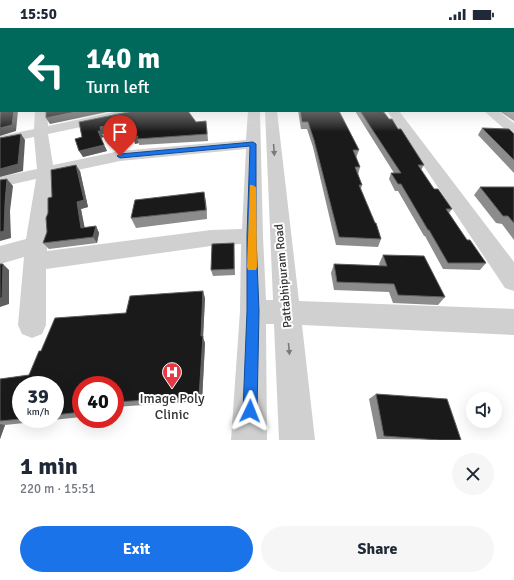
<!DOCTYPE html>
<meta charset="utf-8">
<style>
body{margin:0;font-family:Signika,sans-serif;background:#f6f6f7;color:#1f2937;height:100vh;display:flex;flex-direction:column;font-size:15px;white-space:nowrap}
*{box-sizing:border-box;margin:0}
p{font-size:13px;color:#747a83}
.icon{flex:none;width:22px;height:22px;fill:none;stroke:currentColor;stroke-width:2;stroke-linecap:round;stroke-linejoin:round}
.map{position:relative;height:412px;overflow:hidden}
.panel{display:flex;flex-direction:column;background:#fff;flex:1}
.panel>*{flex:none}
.hud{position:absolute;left:0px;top:0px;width:514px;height:84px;box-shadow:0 4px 16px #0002;background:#00695c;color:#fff;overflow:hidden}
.fabs{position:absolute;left:466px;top:364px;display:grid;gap:8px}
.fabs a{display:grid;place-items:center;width:36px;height:36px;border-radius:50%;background:#fff;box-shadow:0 4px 16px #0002;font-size:20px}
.speed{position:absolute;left:12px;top:348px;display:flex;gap:8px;font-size:20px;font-weight:700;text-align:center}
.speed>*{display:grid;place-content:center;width:52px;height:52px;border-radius:50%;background:#fff;box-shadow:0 4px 16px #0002;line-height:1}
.speed small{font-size:10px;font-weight:400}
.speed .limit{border:6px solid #d22;background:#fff;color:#111}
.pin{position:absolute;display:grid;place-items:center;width:34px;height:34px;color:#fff;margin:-41px -17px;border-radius:50% 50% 50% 0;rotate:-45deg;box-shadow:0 0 4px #0007}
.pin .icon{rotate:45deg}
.me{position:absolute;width:44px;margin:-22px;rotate:2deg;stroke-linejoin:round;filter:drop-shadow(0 0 3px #0008)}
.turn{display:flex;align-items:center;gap:14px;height:84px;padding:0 20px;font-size:18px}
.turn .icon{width:52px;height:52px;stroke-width:2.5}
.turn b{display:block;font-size:28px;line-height:34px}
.round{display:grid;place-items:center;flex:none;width:42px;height:42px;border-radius:21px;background:#f6f6f7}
.summary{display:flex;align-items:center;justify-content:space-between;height:68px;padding:0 20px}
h1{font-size:24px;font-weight:800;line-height:30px}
.cta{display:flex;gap:8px;margin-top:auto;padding:8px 20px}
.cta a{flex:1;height:46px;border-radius:24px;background:#1a73e8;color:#fff;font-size:16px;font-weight:800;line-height:46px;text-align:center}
.cta a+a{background:#f6f6f7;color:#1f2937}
.status{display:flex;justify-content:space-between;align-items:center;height:28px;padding:0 20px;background:#fff;direction:ltr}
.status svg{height:11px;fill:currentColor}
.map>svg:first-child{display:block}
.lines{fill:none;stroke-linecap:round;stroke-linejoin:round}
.minor{fill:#d0d0d0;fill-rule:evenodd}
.wall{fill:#8c8c8c;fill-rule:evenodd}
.shaded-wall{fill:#5f5f5f}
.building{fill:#1a1a1a;stroke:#5f5f5f}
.oneway{fill:#7a7a7a}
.route{fill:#1a73e8;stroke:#114b97}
.slow{fill:#f59e0b}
.labels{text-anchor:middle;stroke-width:4;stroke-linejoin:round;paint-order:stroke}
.street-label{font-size:12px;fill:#333;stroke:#fff}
.near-poi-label{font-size:14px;fill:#333;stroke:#fff}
</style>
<div class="status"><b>15:50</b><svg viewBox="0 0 49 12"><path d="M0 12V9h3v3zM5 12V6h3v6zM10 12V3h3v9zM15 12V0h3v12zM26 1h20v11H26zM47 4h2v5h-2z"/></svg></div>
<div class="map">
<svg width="514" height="412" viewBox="0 0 514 412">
<rect width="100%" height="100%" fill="#fff"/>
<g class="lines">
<g class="minor">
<path d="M35,83h12l1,15 71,-15h24l-2,3 -4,1 -89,19 5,31 67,-14 126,-11 2,-29h12l3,125 3,64h7l-8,-189h12l22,190 215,8v26l-212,-10 13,115h-36l-5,-116h-8l1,116h-36l9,-129 1,-67 -30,2 -165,23v56l-4,9 -10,4 -10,-4 -4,-9 6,-68 -24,7v-18l26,-7 10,-60 -36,8v-10l37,-8 -3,-32 -34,7v-8l34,-7zM246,121l-4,80 -31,1 -164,21 7,-76 66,-14z"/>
<polygon points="387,83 399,83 514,234 514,263 505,260"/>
<polygon points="484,83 498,83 514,95 514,106 509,105"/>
</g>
</g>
<g class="wall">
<rect x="513" y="47" width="1" height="17"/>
<polygon points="513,74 514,74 514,93 499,83 513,83"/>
<polygon points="133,83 196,94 207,99 208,113 139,117 139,115 135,116 132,99 102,106 104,109 101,110 107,123 83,129 82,109"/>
<polygon points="298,83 339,83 359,122 356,130 360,139 358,147 362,157 361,161 381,211 378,219 336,217 313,119 307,101 301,101"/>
<polygon points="355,83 383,83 389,91 398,101 424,137 421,142 434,161 452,181 449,185 467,212 486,235 480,242 443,241 425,208 424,208 398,163 395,163 389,151 391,145 394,145"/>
<polygon points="448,83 479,83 478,84 449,84"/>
<polygon points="482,100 514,106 514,145 478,107"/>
<polygon points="80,143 88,179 81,181 84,200 96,198 99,205 97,215 49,221 43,215 47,204 48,185"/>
<polygon points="480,159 514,159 514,212 502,196 496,195 474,167"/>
<polygon points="206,174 207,191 136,200 131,190"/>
<polygon points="234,215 235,247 213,248 211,242"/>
<polygon points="383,227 445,269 438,277 393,275 389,264 334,262 331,245 334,236 380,238 379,236"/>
<path d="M205,270l-2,40 2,5 -3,58 -87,6v-22h-34v32l-76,8 -5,14v-60l29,-4 12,-24zM21,357h34v34h-34z"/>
<polygon points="376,366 461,412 377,411 369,371"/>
</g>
<g class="shaded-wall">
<polygon points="14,83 18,83 16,103 0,108 0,100"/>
<polygon points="81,83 112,83 50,96 46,90"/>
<polygon points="131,93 133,99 102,106 104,109 100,110 98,103 100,99"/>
<polygon points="21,106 25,112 23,143 0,149 0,141"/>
<polygon points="138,108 137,111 139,115 135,116 133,109"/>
<polygon points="104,117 107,123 83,129 79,123"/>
<polygon points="76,137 80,143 88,179 81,181 86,206 81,200 77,174"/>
<polygon points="7,151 13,158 10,183 11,210 0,213 0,204 5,176"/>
<polygon points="204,164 206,174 207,191"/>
<polygon points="96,198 99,205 97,215 93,209"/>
<polygon points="3,236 9,242 9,276 0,279 0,270"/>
<polygon points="203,263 205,270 203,310 205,315 202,373 199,369"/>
<polygon points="0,396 5,397 0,411"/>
</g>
<g class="building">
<polygon points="0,47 1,47 1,83 14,83 12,97 0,100"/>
<rect x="513" y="47" width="1" height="11"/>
<polygon points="513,74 514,74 514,82 513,81"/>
<polygon points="46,83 81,83 46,90"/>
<polygon points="133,83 188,83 196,94 206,93 207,106 137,111 138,108 133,109 131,93 100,99 101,103 98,103 104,117 79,123 75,111 82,109 79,94"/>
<polygon points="300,83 339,83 359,122 353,122 360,139 355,139 362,157 359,157 375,195 376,195 381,211 339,209 314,112 308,94 302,94"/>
<polygon points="360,83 383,83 389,91 392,91 398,101 401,101 424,137 418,137 434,161 438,161 452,181 446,181 467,212 470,212 486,235 448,235 429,202 428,202 401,156 398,156 391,145 401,145"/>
<polygon points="482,100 509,101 514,106 514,132"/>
<polygon points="21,106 18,136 0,141 0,110"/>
<polygon points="76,137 84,172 77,174 81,200 96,198 93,209 43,215 47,204 46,190 48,185 48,170 52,169 51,142"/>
<polygon points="7,151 5,176 4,203 0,204 0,152"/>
<polygon points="480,159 514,159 514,195 508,188 503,188"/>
<polygon points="204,164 206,182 131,190 135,172"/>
<polygon points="234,215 234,241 211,242 212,216"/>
<polygon points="383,227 424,228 445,269 398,267 394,256 337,254 334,236 387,238"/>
<polygon points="0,236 3,236 2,270 0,270"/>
<polygon points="203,263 201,308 203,308 199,369 115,374 115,357 81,357 81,384 55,387 55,357 21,357 21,391 0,393 0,351 29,347 39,323 41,323 55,290 126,285 130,268"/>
<polygon points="376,366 447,371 461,412 439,412 384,408"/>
</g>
<defs><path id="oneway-solid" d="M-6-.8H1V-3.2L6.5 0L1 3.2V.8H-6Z"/></defs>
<g class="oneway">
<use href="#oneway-solid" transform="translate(274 122) rotate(86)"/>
<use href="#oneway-solid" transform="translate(289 321) rotate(85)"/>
</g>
<linearGradient id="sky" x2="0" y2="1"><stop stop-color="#9ec6ea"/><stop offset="0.45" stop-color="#fff"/><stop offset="1" stop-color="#fff" stop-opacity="0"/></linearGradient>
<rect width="514" height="104" fill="url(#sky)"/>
<polygon class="route" points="253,114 256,116 256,208 259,283 257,383 255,388 250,391 245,388 243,383 247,283 247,208 250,118 120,130 117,128 120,126"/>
<polygon class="slow" points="250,157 252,157 256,159 257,239 256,242 248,242 247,239"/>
<defs>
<g id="hospital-pin" transform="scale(1)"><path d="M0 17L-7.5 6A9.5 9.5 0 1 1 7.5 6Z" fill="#e63946" stroke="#fff"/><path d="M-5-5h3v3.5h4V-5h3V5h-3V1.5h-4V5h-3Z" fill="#fff"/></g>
</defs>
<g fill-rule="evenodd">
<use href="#hospital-pin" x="172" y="344"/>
</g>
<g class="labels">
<g class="street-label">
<text transform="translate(283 248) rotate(-95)" y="4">Pattabhipuram Road</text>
</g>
<g class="near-poi-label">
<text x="172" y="375">Image Poly<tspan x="172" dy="16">Clinic</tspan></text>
</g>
</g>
</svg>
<div class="fabs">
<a><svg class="icon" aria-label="sound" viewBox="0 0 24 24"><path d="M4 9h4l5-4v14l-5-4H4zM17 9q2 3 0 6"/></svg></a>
</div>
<div class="speed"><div>39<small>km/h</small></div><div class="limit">40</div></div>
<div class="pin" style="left:120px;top:128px;background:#d93025"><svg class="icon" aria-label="arrive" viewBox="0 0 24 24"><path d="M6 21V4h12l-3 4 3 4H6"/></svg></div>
<svg class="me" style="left:250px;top:383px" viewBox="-20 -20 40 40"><path d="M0-17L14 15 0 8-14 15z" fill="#1a73e8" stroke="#fff" stroke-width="4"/></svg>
<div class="hud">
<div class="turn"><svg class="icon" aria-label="left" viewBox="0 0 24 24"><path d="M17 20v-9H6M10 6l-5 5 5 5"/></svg><div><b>140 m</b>Turn left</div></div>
</div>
</div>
<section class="panel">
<div class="summary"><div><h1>1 min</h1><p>220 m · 15:51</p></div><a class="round"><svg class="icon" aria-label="close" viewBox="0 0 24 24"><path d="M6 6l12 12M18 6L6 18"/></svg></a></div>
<div class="cta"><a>Exit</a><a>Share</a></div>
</section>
